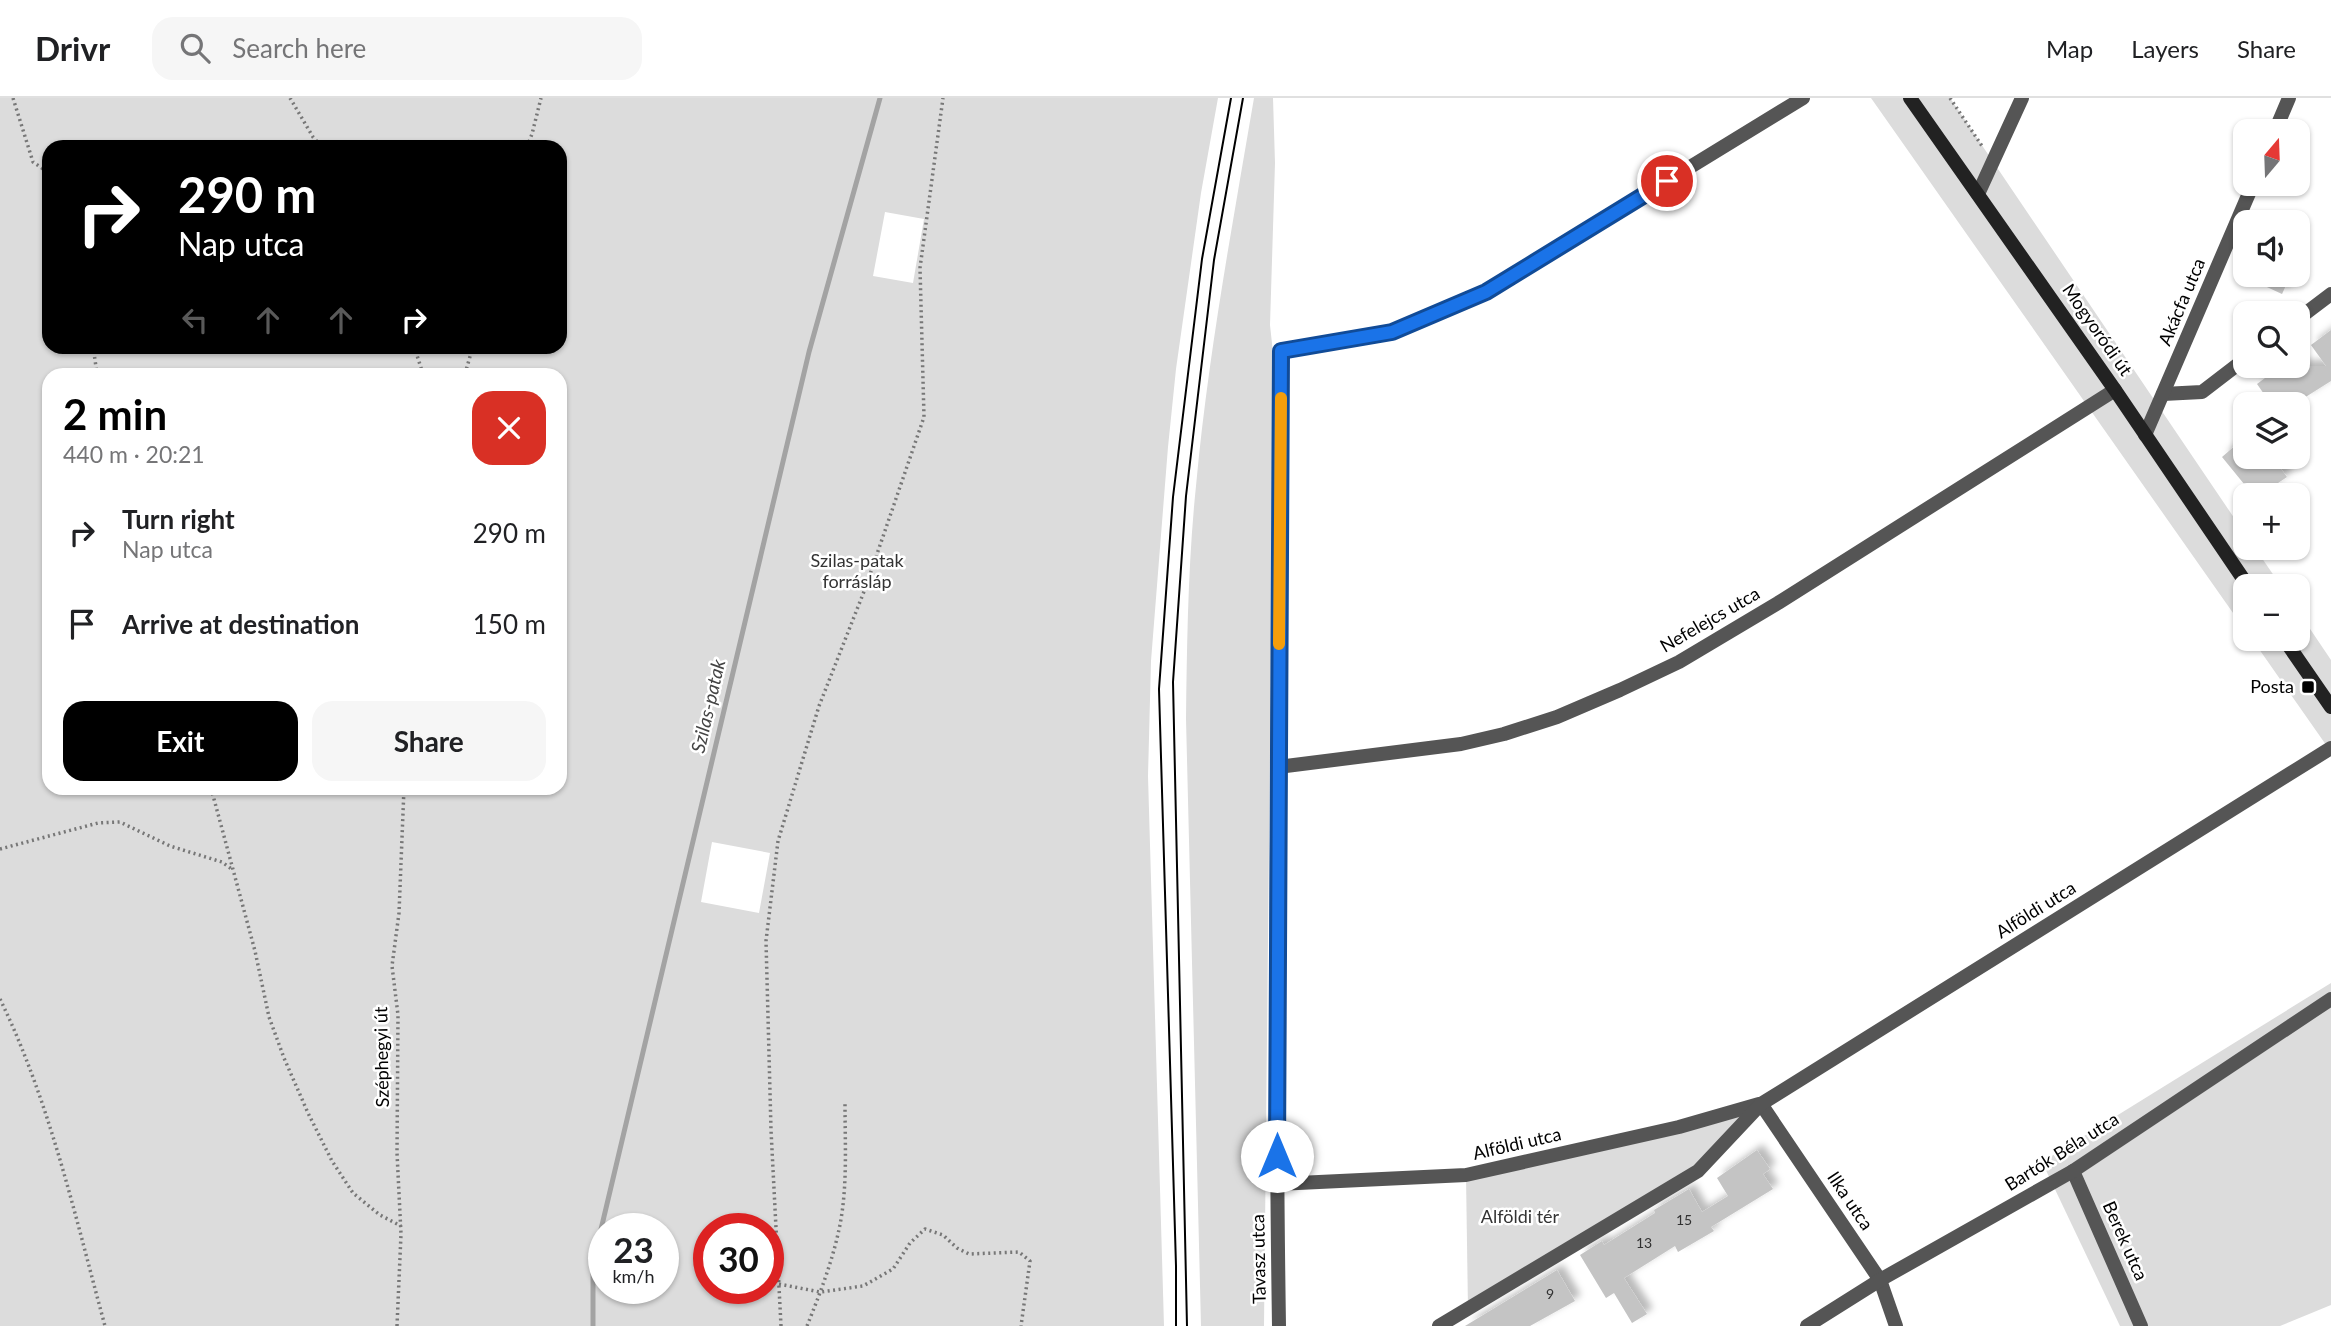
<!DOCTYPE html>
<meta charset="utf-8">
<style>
body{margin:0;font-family:Lato,sans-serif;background:#f6f6f6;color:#202124;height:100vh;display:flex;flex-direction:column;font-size:26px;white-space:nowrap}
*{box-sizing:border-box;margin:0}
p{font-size:23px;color:#757577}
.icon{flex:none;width:38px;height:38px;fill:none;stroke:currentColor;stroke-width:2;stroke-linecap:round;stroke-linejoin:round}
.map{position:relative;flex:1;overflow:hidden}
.side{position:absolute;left:42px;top:270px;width:525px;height:427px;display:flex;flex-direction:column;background:#fff;border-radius:21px;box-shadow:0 2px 5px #0004}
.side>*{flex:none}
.top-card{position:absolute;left:42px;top:42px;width:525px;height:214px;border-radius:21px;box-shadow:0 2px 5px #0004;background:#000;color:#fff;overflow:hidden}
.needle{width:46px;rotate:19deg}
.controls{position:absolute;left:2233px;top:21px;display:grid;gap:14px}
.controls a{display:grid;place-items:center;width:77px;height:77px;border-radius:14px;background:#fff;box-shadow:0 2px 5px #0004;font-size:35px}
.speed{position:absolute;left:588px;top:1115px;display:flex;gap:14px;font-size:35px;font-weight:700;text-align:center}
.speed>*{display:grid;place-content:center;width:91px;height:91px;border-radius:50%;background:#fff;box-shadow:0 2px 5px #0004;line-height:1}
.speed small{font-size:18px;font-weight:400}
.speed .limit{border:10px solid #d22;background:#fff;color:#111}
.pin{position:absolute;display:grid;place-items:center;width:60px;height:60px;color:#fff;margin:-30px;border:4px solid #fff;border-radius:50%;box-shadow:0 2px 7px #0007}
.me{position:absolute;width:77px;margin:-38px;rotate:0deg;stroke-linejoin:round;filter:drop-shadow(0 0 5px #0008)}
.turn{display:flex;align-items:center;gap:24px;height:147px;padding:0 21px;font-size:32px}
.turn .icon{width:91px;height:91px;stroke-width:2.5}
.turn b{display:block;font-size:49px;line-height:60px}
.lanes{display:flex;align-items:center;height:66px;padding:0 21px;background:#0003;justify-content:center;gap:35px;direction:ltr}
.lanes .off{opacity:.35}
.round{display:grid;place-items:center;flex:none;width:74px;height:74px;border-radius:21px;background:#f6f6f6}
.head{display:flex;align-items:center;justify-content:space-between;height:119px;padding:0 21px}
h1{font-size:42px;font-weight:700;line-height:52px;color:#000}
.primary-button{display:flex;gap:14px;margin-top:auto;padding:14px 21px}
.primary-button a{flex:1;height:80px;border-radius:21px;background:#000;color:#fff;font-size:28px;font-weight:700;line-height:80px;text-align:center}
.primary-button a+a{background:#f6f6f6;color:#202124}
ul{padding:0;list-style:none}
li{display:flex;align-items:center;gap:21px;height:91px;padding:0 21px}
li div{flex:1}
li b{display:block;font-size:26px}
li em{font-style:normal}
header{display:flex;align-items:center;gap:42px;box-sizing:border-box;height:98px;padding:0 35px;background:#fff;border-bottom:2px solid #e0e0e0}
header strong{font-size:33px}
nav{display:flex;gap:38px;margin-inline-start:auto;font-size:24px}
.search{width:490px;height:63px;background:#f6f6f6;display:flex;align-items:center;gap:18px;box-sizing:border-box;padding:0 24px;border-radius:21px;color:#757577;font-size:26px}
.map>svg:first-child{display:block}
.green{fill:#dcdcdc;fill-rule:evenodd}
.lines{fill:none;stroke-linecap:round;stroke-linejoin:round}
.stream{stroke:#a3a3a3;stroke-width:5}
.building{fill:#c4c4c4;filter:url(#shadow)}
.path{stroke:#777;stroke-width:3.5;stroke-dasharray:2 3.5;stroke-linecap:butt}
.street{stroke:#555;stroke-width:14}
.secondary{stroke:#222;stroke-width:14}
.tram{stroke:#000;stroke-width:2}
.route-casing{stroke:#114b97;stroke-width:18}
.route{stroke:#1a73e8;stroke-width:12}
.slow{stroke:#f59e0b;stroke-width:12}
.poi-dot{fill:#000;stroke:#fff;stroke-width:2.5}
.labels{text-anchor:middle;stroke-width:5;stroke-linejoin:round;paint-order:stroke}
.number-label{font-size:14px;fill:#313131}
.street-label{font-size:18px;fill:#000;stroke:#fff}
.park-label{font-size:18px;fill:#333;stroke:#fff}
.poi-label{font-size:18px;fill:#000;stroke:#fff;text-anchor:end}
.water-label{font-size:19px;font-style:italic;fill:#444;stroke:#fff}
</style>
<header>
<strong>Drivr</strong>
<div class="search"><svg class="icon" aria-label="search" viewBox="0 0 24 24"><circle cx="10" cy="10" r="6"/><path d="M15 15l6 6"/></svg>Search here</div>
<nav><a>Map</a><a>Layers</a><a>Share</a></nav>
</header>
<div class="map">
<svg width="2331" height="1228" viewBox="0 0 2331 1228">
<defs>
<filter id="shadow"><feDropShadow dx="6" dy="-6" stdDeviation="3.5" flood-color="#0004"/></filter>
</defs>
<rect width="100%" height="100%" fill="#fff"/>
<g class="green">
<path d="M0,0h1218l-17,95 -25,176 -8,78 -17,214 -3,115 16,550h-1164zM49,49h511v199h-511zM885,114l39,7 -11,64 -40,-7zM49,276h511v414h-511zM712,744l58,11 -11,60 -58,-11zM604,1130h59v60h-59zM768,1130v60h-59v-60z"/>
<path d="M1254,0h19l2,65 -5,162 4,37 -10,964h-63l-15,-607c1,-77 2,-156 10,-233 12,-130 36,-259 58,-388z"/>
<polygon points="1871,0 1950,0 2245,436 2245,450 2255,450 2281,488 2245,488 2245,532"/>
<polygon points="2298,513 2331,562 2331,654 2252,541 2298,541"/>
<polygon points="2331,885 2331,1207 2280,1228 2120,1228 2042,1064"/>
<polygon points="1761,1006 1698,1073 1468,1212 1466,1077"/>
</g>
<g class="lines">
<polyline class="stream" points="593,1228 593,1165 809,254 880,0"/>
</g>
<g class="building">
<polygon points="2241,177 2291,177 2282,196"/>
<polygon points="2331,232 2331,283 2304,300 2297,294 2280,306 2271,306 2257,286 2281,268 2326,268 2311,247"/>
<polygon points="2245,339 2245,359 2272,359 2287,379 2260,397 2253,397 2222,359"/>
<polygon points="1757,1052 1770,1071 1763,1076 1773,1091 1711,1129 1714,1133 1678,1154 1675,1148 1624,1180 1647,1216 1632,1225 1614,1195 1606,1200 1580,1157 1602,1143 1604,1147 1655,1115 1654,1112 1689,1091 1702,1114 1728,1098 1717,1080"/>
<polygon points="1557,1172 1575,1203 1530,1228 1465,1228"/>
</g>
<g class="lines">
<g class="path">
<polyline points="13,0 33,64 49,75"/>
<polyline points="290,0 313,39 322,49"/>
<polyline points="1950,0 1982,48"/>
<polyline points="527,49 532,36 541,0"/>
<polyline points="93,248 97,276"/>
<polyline points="414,248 423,276"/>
<polyline points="465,276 473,248"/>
<polyline points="211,690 255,853 269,919 284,960 308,1015 332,1063 353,1095 380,1117 401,1128"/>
<polyline points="0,751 98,725 120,724 170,748 222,764 233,772"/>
<path d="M0,901c50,103 75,217 105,327"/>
<polyline points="779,1186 820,1194 863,1188 893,1171 910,1145 925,1131 943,1137 957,1150 969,1156 1019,1154 1030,1163 1021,1228"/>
<polyline points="397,1228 401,1136 397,1055 398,917 392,868 399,815 404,690"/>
<polyline points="781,1228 771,1032 766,843 778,743 819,608 865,491 924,319 920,170 943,0"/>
<path d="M807,1228c12,-30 24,-61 31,-92 10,-42 7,-87 7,-130"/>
</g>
<g class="street">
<polyline points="2275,33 2289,0"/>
<polyline points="1978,96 2022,0"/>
<polyline points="2298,221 2331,196"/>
<polyline points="2163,296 2202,294 2245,261"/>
<polyline points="2145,337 2253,86"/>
<polyline points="1278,669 1461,646 1504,636 1557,619 1620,592 1679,564 1778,505 2115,292"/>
<polyline points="1761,1006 1880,1182 1896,1228"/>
<polyline points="2073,1073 2141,1228"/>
<polyline points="1277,1086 1466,1077 1679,1029 1759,1006"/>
<path d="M1279,1228c-5,-325 -1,-650 2,-975l111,-19 94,-40 317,-194"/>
<polyline points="1439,1228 1698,1073 1761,1006 2331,650"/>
<polyline points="1807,1228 1880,1182 2073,1073 2331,901"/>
</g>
<g class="secondary">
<polyline points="1910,0 2115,292 2248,488"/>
<polyline points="2284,541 2331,609"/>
</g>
<g class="tram">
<polyline points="1176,1228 1176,1168 1159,591 1173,399 1202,161 1231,0"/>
<polyline points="1187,1228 1173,584 1186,398 1214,162 1243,0"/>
</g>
</g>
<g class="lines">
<g class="route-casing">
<polyline id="route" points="1277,1058 1281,253 1392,234 1486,194 1667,83"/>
</g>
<use href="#route" class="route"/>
<polyline class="slow" points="1279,546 1281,300"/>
</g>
<rect class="poi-dot" x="2301" y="582" width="14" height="14" rx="3.5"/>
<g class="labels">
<g class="number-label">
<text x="1684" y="1127">15</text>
<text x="1644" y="1150">13</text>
<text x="1550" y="1201">9</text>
</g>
<g class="street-label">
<text transform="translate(2182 204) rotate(-67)" y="6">Akácfa utca</text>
<text transform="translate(2097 232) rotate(55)" y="6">Mogyoródi út</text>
<text transform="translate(1710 522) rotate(-30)" y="6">Nefelejcs utca</text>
<text transform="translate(2036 812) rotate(-32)" y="6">Alföldi utca</text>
<text transform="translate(382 959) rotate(-91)" y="6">Széphegyi út</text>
<text transform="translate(1517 1046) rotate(-13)" y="6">Alföldi utca</text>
<text transform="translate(2062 1054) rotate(-32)" y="6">Bartók Béla utca</text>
<text transform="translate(1850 1103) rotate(56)" y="6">Ilka utca</text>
<text transform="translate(2125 1143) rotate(66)" y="6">Berek utca</text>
<text transform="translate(1259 1161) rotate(-91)" y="6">Tavasz utca</text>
</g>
<g class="park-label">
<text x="857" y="469">Szilas-patak<tspan x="857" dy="21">forrásláp</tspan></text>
<text x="1520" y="1125">Alföldi tér</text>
</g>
<g class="poi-label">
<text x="2294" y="595">Posta</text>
</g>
<g class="water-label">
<text transform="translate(708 608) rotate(-77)" y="7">Szilas-patak</text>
</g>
</g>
</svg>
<div class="controls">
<a><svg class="needle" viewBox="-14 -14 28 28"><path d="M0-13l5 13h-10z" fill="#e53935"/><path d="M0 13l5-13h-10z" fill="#757577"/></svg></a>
<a><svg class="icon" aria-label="sound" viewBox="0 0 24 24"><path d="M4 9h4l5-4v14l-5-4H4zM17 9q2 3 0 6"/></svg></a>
<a><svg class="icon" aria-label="search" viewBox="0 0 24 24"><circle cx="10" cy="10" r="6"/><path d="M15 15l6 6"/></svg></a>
<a><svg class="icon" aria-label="layers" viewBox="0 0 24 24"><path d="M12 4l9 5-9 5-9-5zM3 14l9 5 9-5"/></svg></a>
<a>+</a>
<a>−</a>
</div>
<div class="speed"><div>23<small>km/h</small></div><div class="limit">30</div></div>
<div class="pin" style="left:1667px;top:83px;background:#d93025"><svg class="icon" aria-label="arrive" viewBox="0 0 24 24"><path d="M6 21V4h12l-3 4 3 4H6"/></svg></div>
<svg class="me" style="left:1277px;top:1058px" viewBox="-20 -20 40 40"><circle r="19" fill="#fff"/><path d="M0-13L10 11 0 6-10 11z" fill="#1a73e8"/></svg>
<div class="top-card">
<div class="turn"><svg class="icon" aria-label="right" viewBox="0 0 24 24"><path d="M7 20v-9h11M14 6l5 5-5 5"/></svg><div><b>290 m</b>Nap utca</div></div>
<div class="lanes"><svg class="icon off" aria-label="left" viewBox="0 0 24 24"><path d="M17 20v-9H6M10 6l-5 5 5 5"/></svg><svg class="icon off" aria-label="ahead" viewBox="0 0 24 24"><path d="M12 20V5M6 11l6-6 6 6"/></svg><svg class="icon off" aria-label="ahead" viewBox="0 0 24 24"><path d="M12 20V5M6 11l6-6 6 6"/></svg><svg class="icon" aria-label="right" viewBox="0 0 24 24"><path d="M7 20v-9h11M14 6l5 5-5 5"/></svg></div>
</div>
<section class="side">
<div class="head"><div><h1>2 min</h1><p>440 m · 20:21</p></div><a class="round" style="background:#d93025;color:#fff"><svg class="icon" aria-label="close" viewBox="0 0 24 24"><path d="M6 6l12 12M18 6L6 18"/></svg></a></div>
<ul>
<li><svg class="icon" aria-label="right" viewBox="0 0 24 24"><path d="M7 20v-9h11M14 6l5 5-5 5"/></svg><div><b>Turn right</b><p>Nap utca</p></div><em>290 m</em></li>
<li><svg class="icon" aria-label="arrive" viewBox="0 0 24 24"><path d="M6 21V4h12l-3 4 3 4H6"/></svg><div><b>Arrive at destination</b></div><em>150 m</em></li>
</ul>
<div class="primary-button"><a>Exit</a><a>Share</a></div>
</section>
</div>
